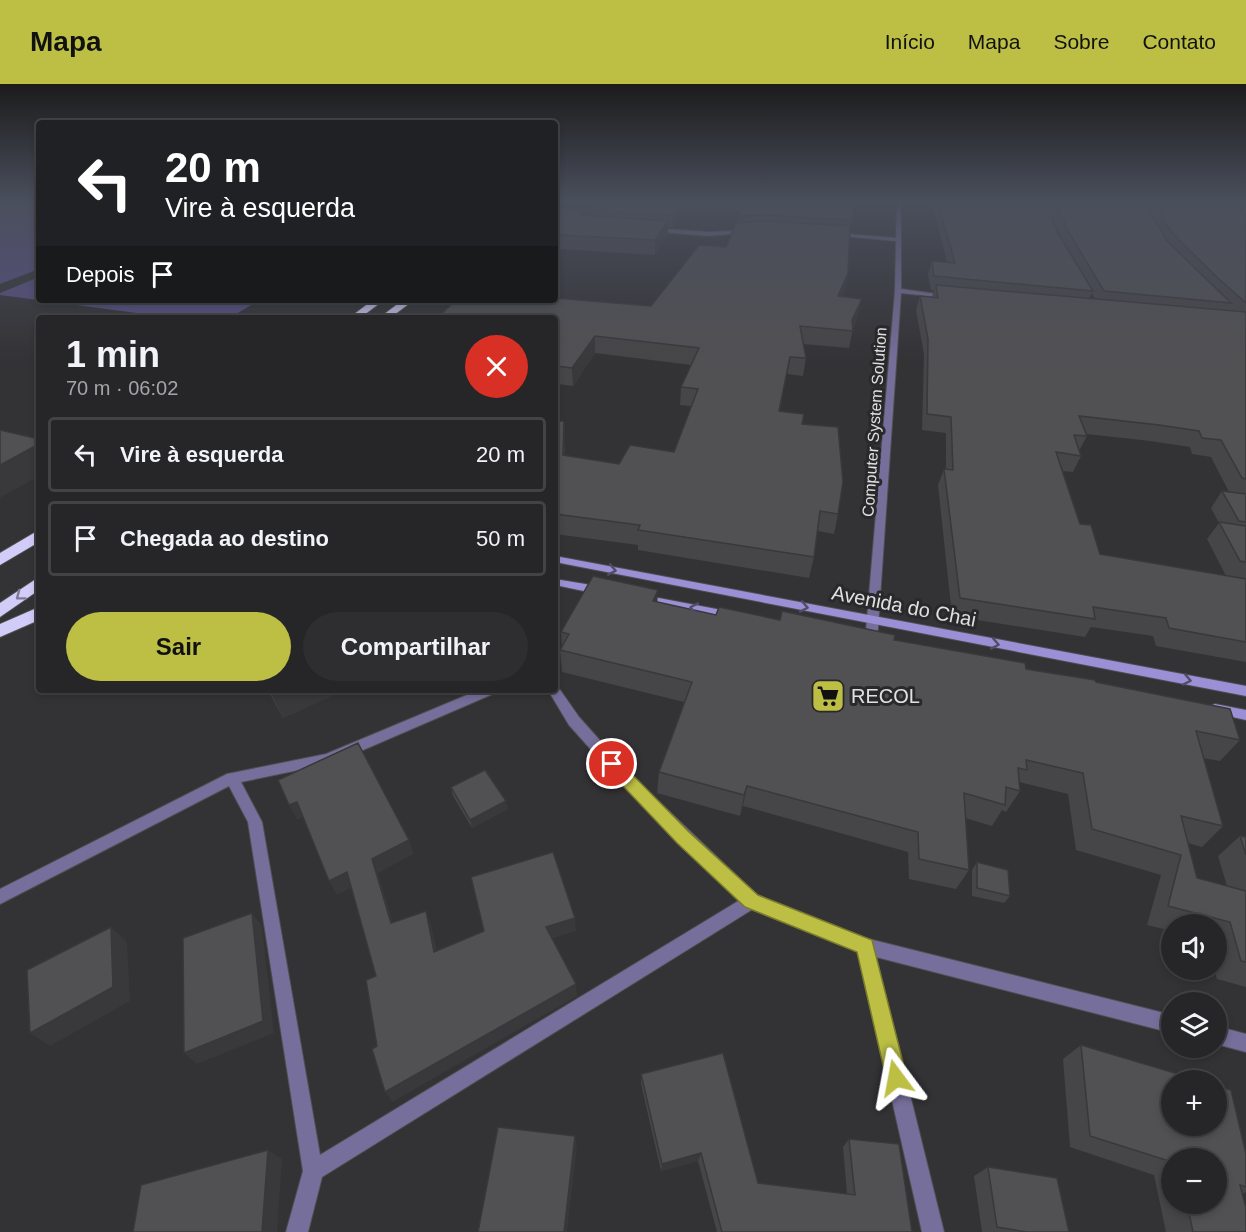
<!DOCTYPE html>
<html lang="pt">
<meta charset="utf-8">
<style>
body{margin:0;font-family:Helvetica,sans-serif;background:#2e2e30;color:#f1f3f6;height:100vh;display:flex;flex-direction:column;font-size:22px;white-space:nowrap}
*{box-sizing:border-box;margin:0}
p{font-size:20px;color:#a4a5a8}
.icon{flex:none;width:33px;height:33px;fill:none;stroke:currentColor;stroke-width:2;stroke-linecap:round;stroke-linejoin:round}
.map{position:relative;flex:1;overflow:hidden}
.side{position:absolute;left:36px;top:231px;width:522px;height:378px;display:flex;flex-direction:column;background:#262628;border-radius:6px;box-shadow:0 3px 9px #0003,0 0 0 2px #424345}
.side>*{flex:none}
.banner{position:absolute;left:36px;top:36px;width:522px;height:183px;border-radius:6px;box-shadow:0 3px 9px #0003,0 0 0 2px #424345;background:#202124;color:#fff;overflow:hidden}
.tools{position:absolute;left:1161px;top:830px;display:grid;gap:12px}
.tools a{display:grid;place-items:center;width:66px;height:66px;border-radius:50%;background:#262628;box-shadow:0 3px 9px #0003,0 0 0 2px #424345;font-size:30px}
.pin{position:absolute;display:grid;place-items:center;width:51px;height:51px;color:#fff;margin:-26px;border:3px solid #fff;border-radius:50%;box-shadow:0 2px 6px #0007}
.me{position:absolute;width:66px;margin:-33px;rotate:347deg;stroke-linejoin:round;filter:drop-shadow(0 0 4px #0008)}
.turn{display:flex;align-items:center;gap:21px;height:126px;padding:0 30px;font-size:27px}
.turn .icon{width:78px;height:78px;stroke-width:2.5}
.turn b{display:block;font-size:42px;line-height:51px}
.then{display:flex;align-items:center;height:57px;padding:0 30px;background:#0003;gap:12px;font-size:22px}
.round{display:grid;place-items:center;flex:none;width:63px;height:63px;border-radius:32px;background:#2e2e30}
.summary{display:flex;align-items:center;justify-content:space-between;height:102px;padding:0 30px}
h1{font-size:36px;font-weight:800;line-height:45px}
.action{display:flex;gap:12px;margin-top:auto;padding:12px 30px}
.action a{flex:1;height:69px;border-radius:36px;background:#bcbf44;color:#111;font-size:24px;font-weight:800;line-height:69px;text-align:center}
.action a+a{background:#2e2e30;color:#f1f3f6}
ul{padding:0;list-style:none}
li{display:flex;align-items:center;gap:18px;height:75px;margin:0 12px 9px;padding:0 18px;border:3px solid #424345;border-radius:6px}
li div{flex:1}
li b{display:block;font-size:22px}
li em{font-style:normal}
header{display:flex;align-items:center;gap:36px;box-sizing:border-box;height:84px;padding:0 30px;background:#bcbf44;color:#111}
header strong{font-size:28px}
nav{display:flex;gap:33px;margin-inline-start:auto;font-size:21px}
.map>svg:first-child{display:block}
.green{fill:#584f85}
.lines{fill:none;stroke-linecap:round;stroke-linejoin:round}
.street-casing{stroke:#4f4e51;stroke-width:2}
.secondary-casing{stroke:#4f4e51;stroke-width:2}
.highway-casing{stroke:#4f4e51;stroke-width:2}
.street{fill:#766f9b;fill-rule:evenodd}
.secondary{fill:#9b90d6;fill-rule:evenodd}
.highway{fill:#d2cdf8;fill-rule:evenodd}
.wall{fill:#464547;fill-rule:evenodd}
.shaded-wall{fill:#39383a}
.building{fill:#515053;stroke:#39383a;stroke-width:1.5}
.oneway{stroke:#514c67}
.oneway2{stroke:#7e7a92}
.route{fill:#bcbf44;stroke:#7a7c2c;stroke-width:1.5}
.labels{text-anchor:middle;stroke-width:6;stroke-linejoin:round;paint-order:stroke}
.far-street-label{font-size:16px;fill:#e0e0e1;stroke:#29282b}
.street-label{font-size:20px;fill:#e0e0e1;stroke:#29282b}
.poi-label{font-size:20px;fill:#e0e0e1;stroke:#29282b;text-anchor:start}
</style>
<header>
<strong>Mapa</strong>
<nav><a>Início</a><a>Mapa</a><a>Sobre</a><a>Contato</a></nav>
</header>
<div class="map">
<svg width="1246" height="1148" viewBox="0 0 1246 1148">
<rect width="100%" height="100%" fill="#333235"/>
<g class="green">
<polygon points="0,119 39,119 39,185 0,200"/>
<polygon points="39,193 39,216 260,216 229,234 175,234 0,211 0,209"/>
</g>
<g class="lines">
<g class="street-casing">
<g id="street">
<polygon points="897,119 901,119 901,205 951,212 948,214 901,209 877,558 871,562 865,558 895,207 896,157 831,151 834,149 896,154"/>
<polygon points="651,144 709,148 748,146 751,148 709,152 649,147"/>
<polygon points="555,602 558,603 579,633 630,690 758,812 865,854 1172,931 1172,949 876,873 944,1148 922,1148 858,867 753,825 322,1093 308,1148 286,1148 303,1087 248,738 229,702 0,820 0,805 227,690 326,670 479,606 497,606 495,609 333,679 241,698 262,738 320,1071 740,816 620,698 569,641 548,606 555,606"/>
<polygon points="1216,942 1246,950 1246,968 1216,960"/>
</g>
</g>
<g class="secondary-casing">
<g id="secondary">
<polygon points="555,472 1246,602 1246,612 555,478"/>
<polygon points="555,495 603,503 608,507 603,511 555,501"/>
<polygon points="643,511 732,528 738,532 732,536 639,518 637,515"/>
<polygon points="1215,620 1246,626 1246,636 1210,628 1209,625 1210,622"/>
</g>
</g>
<g class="highway-casing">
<g id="highway">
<polygon points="373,216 384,216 360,234 349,234"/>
<polygon points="403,216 414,216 390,234 379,234"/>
<polygon points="39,446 39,458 0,481 0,469"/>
<polygon points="39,493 39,506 0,533 0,519"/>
<polygon points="39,523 39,536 0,553 0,540"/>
</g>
</g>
<use href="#street" class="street"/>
<use href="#secondary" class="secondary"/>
<use href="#highway" class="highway"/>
</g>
<g class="wall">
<polygon points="598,119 854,119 853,133 851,145 850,147 848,189 845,205 842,212 858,231 853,244 849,264 803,260 806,274 803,292 787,290 780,327 802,340 838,430 834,450 818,447 814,473 809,494 638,466 638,461 555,450 555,337 564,337 565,356 565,372 619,380 674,368 691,322 680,321 681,303 691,281 595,269 573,302 558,300 555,305 555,234 651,222 726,163 739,139 739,132 741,127 686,123 673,143 668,143 668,151 655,171 559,165 555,169 555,124 582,126 582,131 591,131 591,126"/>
<path d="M932,119h215l1,6 4,6 -5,-12h99v459l-90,-16 -3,-10 -62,-9 -6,10 -133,-21 -14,-131 6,-16h2v-36l-24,-3 2,-76 -8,-44 4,-14 12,1 2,-7h-3l-3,-16 4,-13 15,1zM1050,126l4,12 7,17 -4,-7zM1092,209l3,6 -6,-1zM1086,350l64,7 40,6 2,7 19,3 18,35 -7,-1 -11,17 8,15 -12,16 19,37 -126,-22 -20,-30 -18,-53 11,1 8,-16 -2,-5 8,-15z"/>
<polygon points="658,518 716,531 780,536 894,556 1026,585 1096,598 1240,656 1220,677 1203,674 1223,742 1202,763 1188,759 1197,794 1227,802 1218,772 1240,752 1246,753 1246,903 1217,895 1214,885 1216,885 1216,840 1172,840 1172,847 1147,841 1161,791 1076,766 1068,710 1019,698 1020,707 1006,728 1002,726 992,742 965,734 969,786 956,805 909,795 908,768 743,722 740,732 657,709 659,688 684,618 562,588 560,566 562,563 561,548"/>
<polygon points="268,606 345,606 283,634"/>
<polygon points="451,703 508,725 472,744 453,712"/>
<polygon points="977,778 1010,812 1004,819 972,812 972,786"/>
<path d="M1081,961l165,109v38l-4,2 4,38h-80l-12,-57 -84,-28 -7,-88zM1172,1074l44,45h-44z"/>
<polygon points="641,990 758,1099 847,1110 843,1063 849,1055 912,1148 717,1148 698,1077 661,1087 641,1000"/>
<polygon points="988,1083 1069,1148 982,1148 974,1092"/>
</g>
<g class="shaded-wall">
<polygon points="681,119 686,119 686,123 673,143 673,131"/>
<polygon points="853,133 851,145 848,149 851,136"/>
<polygon points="668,137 668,151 655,171 655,156"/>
<polygon points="558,151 559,165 555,169 555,154"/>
<polygon points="848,189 845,205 835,228 838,212"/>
<polygon points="862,215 858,231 851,247 852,236"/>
<polygon points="595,252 595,269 573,302 572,284"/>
<polygon points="790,273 787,290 776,346 779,327"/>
<polygon points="557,282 558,300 555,305 555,286"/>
<polygon points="564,337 565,356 564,391 563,371"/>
<polygon points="39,360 39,392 0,414 0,381"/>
<polygon points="658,506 657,527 653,517"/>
<polygon points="277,606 345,606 283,634 271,609"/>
<polygon points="747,702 743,722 740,732 744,711"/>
<polygon points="506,717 508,725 472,744 470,736"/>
<polygon points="297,718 305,732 297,736 289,721"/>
<polygon points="409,756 414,770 378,789 397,853 391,839 372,775"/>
<polygon points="347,788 354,802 337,811 329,797"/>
<polygon points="426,827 431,841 440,881 434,868"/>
<polygon points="252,829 262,842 274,949 197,980 184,969"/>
<polygon points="575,834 576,847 548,856 546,843"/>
<polygon points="111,843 127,858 130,917 50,962 30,949"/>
<polygon points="576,900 577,912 392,1018 385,1008"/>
<polygon points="575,1052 577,1062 567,1148 564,1148"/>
<polygon points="268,1066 282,1075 277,1148 262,1148"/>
<polygon points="701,1069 698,1077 661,1087 662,1080"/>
</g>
<g class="building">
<polygon points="598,119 681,119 673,131 591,126"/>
<polygon points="744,119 854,119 853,133 851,136 765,131 739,132"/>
<polygon points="938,119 1047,119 1057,148 1093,207 934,192 932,177 955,179"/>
<polygon points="1056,119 1147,119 1148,125 1167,157 1231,219 1104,207 1068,147"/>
<polygon points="1157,119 1232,119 1236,121 1246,131 1246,219 1220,196 1177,154 1165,139"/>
<polygon points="555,124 582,126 579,128 581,131 668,137 655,156 558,151 555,154"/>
<polygon points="765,137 850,142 848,189 838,212 862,215 852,236 853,247 800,242 806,274 790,273 779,327 804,330 802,340 838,343 843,398 838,430 820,427 814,473 638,446 640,441 555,430 555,337 564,337 563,371 619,380 630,361 674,368 698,305 681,303 699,264 595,252 572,284 557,282 555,286 555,234 437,234 456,216 555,216 555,214 651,222 699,161 726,163 736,139"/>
<polygon points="936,201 1246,228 1246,395 1242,394 1221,356 1202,354 1199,347 1159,341 1079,332 1087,352 1074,351 1081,372 1056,368 1080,440 1091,441 1100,470 1246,495 1246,558 1169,544 1166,534 1093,523 1095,535 960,514 944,385 953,386 951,333 927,330 928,255 920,212 938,214"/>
<polygon points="0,346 39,355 39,360 0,381"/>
<polygon points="1222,407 1246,410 1246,438 1239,437"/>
<polygon points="1219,438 1246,442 1246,478 1240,477"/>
<polygon points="593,492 658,506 653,517 716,531 719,523 780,536 782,527 895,551 894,556 1025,579 1026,585 1095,596 1096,598 1230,625 1240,656 1196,647 1223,742 1181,732 1197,794 1246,807 1246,878 1241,877 1230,838 1168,822 1181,771 1092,745 1083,689 1026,676 1027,686 1018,684 1020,707 1006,703 1005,721 964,709 969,786 919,775 918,748 747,702 744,711 659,688 692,598 560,566 569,550 561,548"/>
<polygon points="269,606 277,606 271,609"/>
<polygon points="358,659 409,756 372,775 391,839 426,827 434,868 484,847 471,793 553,768 575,834 546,843 576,900 385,1008 372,965 377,962 366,896 376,892 347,788 329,797 297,718 289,721 278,696"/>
<polygon points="485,686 506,717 470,736 451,703"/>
<polygon points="1240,752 1246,753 1246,771"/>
<polygon points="977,778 1008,786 1010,812 977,804"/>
<polygon points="252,829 263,937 184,969 183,854"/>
<polygon points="111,843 113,903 30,949 27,886"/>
<polygon points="1081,961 1198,996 1172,996 1172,1041 1216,1041 1216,1002 1231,1006 1246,1070 1246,1103 1240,1101 1246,1124 1246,1148 1193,1148 1187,1119 1216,1119 1216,1074 1172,1074 1172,1078 1090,1052"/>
<polygon points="723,969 758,1099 855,1111 849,1055 899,1060 912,1148 722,1148 701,1069 662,1080 641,990"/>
<polygon points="498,1043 575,1052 564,1148 478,1148"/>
<polygon points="268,1066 262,1148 133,1148 141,1101"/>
<polygon points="988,1083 1057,1094 1069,1148 1027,1148 997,1143"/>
</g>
<defs><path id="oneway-chevron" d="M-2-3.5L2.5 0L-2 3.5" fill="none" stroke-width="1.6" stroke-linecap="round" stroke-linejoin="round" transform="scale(1.5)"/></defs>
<g class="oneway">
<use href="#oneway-chevron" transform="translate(612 486) rotate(11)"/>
<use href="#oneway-chevron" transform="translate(804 523) rotate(11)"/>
<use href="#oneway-chevron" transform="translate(694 524) rotate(-169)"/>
<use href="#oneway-chevron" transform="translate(995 560) rotate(11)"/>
<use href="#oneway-chevron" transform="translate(1187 596) rotate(11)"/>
</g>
<use class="oneway2" href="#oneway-chevron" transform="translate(20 512) rotate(143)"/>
<linearGradient id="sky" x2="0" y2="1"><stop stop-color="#1c1c1d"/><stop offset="0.42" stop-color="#4a4f5c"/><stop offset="1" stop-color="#4a4f5c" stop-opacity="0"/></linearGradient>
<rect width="1246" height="280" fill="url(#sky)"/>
<polygon class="route" points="612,673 617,675 689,748 758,811 872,856 907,994 904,1002 896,1005 889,1002 886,994 857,868 745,823 677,759 606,684 604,680 606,675"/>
<defs>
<g id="supermarket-square" transform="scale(1.725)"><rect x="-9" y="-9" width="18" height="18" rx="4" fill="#bcbf44" stroke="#29282b"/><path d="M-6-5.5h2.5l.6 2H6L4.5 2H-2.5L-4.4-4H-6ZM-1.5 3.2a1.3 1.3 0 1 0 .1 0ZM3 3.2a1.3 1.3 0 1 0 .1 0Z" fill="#111"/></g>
</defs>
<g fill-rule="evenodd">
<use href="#supermarket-square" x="828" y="612"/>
</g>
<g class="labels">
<g class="far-street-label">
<text transform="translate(874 338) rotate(-86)" y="6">Computer System Solution</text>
</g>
<g class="street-label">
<text transform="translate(904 522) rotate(11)" y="7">Avenida do Chai</text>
</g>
<g class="poi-label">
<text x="851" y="619">RECOL</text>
</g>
</g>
</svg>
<div class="tools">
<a><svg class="icon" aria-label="sound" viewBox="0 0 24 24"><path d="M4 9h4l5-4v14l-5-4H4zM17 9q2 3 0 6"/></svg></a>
<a><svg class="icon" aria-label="layers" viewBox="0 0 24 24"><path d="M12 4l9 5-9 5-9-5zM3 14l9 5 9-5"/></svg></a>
<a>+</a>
<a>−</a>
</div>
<div class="pin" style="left:612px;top:680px;background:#d93025"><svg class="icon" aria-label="arrive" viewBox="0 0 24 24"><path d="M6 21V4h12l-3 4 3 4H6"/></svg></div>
<svg class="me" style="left:896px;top:994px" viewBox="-20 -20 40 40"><path d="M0-17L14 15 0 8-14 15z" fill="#bcbf44" stroke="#fff" stroke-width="4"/></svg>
<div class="banner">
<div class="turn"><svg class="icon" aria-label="left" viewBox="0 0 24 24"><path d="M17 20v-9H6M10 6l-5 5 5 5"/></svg><div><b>20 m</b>Vire à esquerda</div></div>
<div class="then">Depois<svg class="icon" aria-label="arrive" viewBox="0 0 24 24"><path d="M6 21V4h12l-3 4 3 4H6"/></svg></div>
</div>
<section class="side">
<div class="summary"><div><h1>1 min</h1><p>70 m · 06:02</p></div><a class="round" style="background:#d93025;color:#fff"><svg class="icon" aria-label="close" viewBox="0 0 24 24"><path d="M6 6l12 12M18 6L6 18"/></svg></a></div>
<ul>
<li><svg class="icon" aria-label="left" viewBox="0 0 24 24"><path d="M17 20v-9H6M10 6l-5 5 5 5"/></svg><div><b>Vire à esquerda</b></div><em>20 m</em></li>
<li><svg class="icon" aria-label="arrive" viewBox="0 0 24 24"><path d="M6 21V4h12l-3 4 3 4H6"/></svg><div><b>Chegada ao destino</b></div><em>50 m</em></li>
</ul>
<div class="action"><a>Sair</a><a>Compartilhar</a></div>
</section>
</div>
